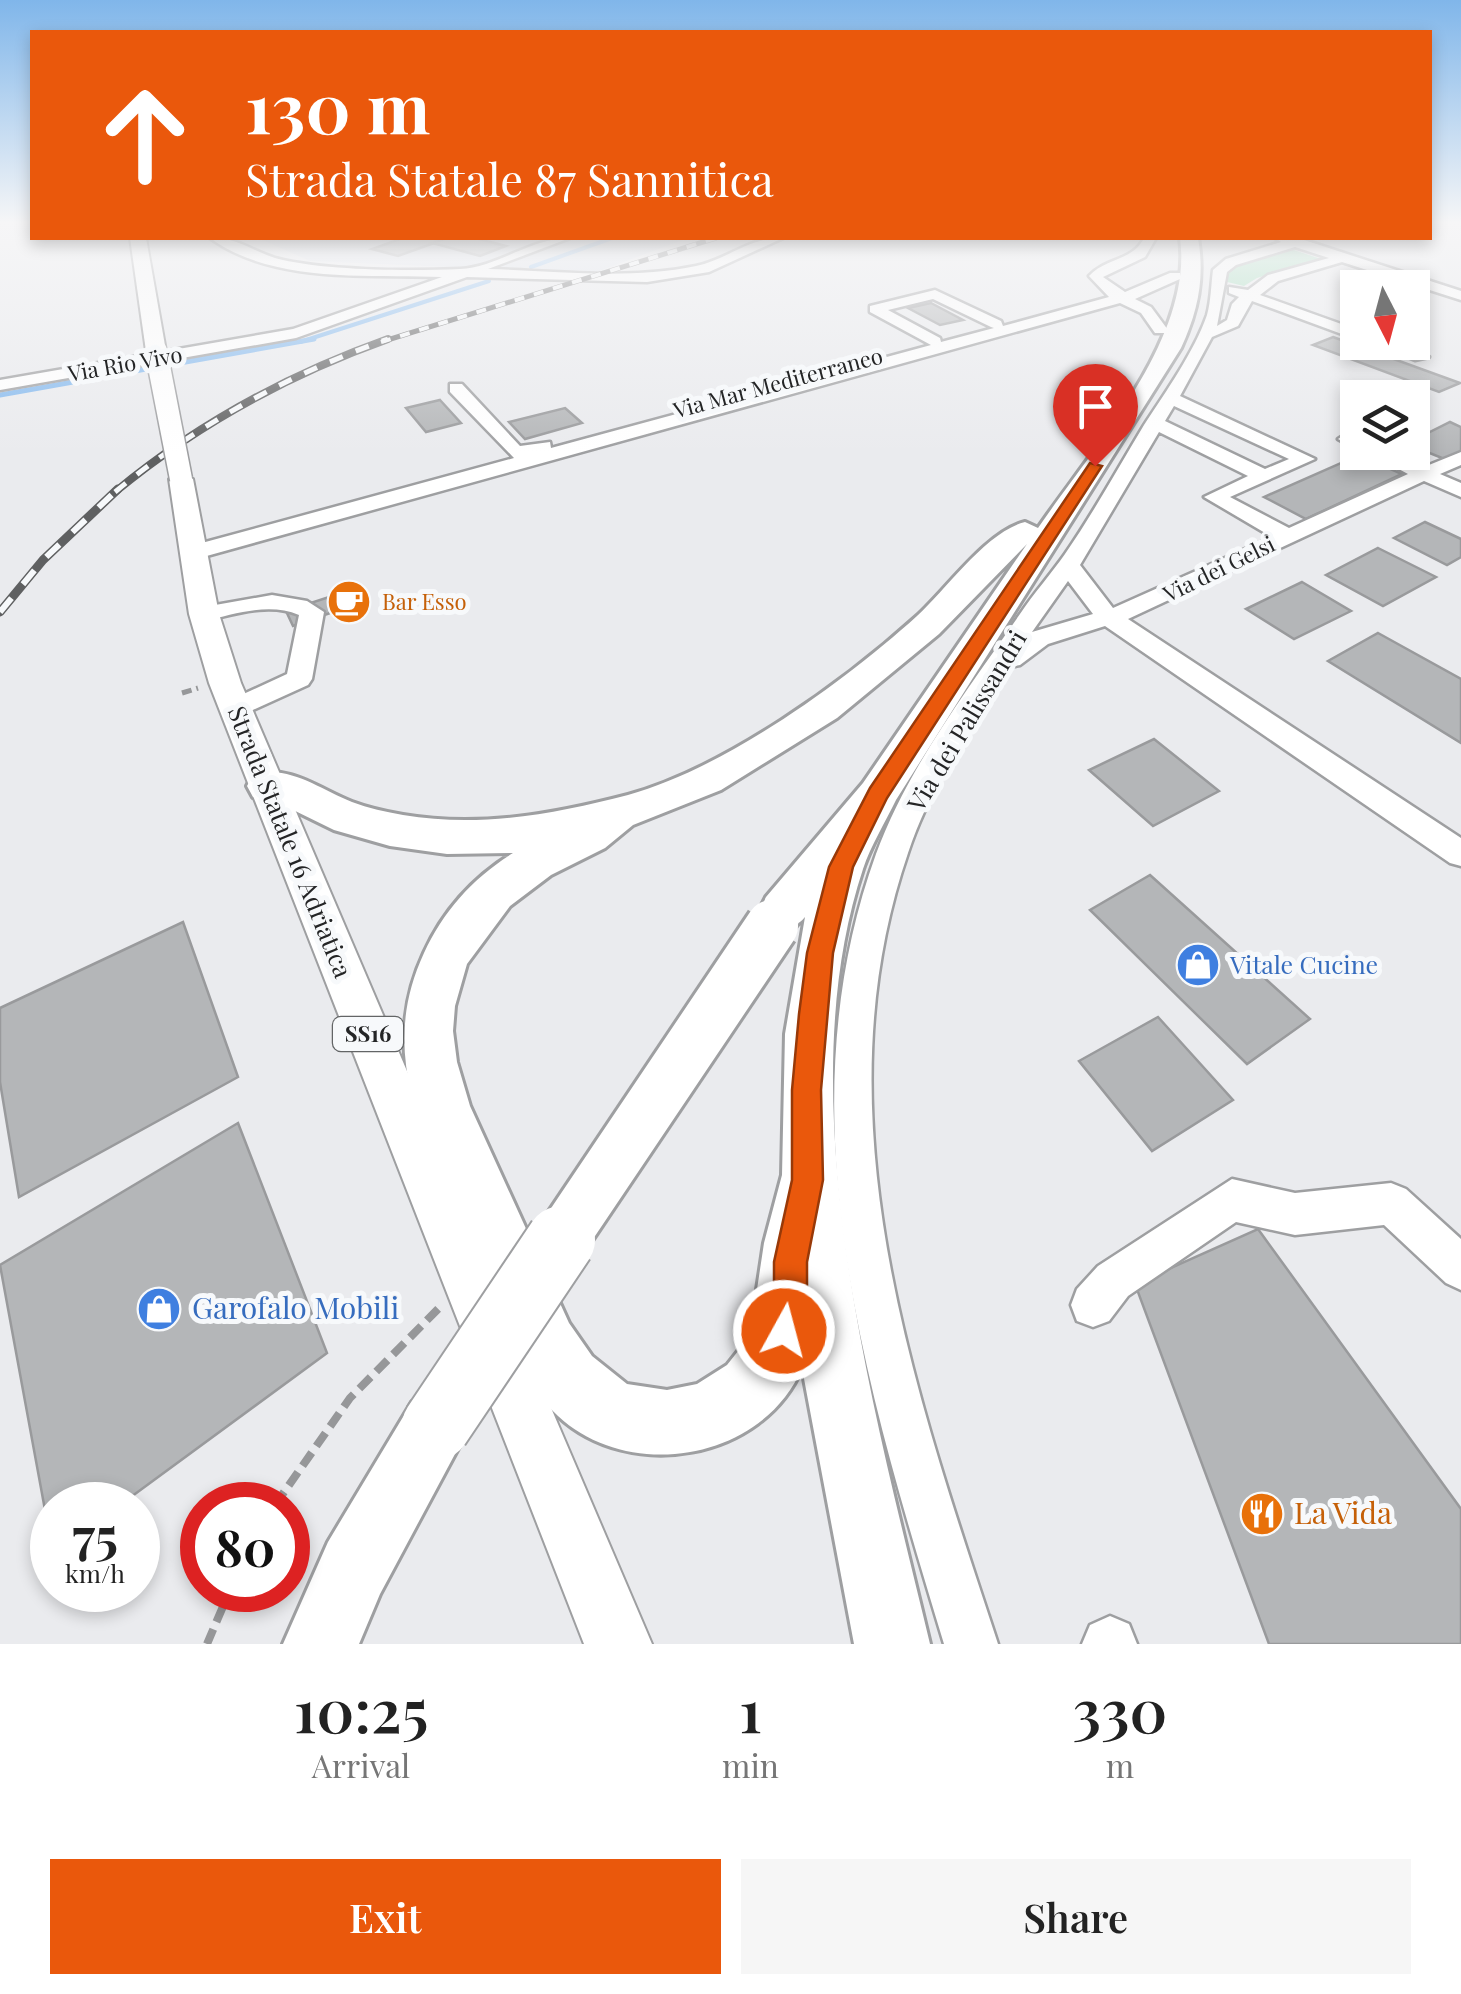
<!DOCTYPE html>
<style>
body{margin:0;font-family:"Playfair Display",serif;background:#f6f6f6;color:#222;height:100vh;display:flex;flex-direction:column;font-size:38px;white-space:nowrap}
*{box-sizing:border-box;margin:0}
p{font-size:32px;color:#767676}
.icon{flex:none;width:55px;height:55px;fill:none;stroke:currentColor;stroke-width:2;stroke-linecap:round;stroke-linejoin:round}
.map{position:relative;height:1644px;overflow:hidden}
.sheet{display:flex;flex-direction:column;background:#fff;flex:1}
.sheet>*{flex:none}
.top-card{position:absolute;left:30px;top:30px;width:1402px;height:210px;border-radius:0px;box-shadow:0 5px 15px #0003;background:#ea580c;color:#fff;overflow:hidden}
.needle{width:65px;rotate:174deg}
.tools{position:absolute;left:1340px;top:270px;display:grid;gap:20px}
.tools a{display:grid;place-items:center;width:90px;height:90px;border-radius:0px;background:#fff;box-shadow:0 5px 15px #0003;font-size:50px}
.speed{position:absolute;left:30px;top:1482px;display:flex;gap:20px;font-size:50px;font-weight:700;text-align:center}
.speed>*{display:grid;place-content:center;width:130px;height:130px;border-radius:50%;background:#fff;box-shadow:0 5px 15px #0003;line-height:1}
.speed small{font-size:25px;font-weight:400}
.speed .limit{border:15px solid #d22;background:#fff;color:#111}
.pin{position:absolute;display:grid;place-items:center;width:85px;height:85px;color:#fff;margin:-102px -42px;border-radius:50% 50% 50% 0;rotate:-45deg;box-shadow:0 0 10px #0007}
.pin .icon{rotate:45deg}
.me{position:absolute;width:110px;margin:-55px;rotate:7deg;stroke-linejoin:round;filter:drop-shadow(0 0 8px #0008)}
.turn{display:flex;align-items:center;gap:35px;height:210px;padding:0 50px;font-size:45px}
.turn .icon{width:130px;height:130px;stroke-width:2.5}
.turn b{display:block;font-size:70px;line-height:85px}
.eta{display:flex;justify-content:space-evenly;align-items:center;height:170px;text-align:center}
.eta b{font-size:60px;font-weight:600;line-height:70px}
.button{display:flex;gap:20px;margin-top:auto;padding:20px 50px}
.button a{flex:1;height:115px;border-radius:0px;background:#ea580c;color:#fff;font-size:40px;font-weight:600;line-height:115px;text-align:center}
.button a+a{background:#f6f6f6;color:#222}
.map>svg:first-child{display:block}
.built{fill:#dbe0e9}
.green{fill:#97d9b4}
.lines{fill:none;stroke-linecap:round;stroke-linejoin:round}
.stream-far1{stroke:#84b9ee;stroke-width:4}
.stream{stroke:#84b9ee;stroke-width:5}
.building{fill:#b4b6b8;stroke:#999a9c;stroke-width:2.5}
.minor-casing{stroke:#9e9fa1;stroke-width:5}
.major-casing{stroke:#9e9fa1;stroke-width:4}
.highway-casing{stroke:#9e9fa1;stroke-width:6}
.path-far1{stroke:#969799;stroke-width:5;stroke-dasharray:10 5;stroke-linecap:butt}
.path{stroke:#969799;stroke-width:8;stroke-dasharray:16 8;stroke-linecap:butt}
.minor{fill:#fff;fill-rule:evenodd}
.major{fill:#fff;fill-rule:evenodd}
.highway{fill:#fff;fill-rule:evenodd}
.rail-far2-casing{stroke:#5f6061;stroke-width:5}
.rail-far1-casing{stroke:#5f6061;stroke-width:8}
.rail-casing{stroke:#5f6061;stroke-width:9}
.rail-far2{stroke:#f7f9fb;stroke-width:4;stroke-dasharray:10;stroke-linecap:butt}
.rail-far1{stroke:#f7f9fb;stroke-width:5;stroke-dasharray:14;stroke-linecap:butt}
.rail{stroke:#f7f9fb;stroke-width:6;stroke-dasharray:18;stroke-linecap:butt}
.major-bridge-casing{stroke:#9e9fa1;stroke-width:25;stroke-linecap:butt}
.highway-bridge-far2-casing{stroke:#9e9fa1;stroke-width:46;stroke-linecap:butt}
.highway-bridge-far1-casing{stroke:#9e9fa1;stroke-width:58;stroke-linecap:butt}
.highway-bridge-casing{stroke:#9e9fa1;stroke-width:72;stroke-linecap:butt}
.major-bridge{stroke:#fff;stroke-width:22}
.highway-bridge-far2{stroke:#fff;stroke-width:41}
.highway-bridge-far1{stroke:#fff;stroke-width:52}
.highway-bridge{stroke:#fff;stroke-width:68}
.route{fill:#ea580c;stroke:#983908;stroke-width:2.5}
.labels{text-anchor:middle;stroke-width:10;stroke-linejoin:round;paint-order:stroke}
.far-street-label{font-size:22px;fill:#242526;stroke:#f7f9fb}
.far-food-label{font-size:22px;fill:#c56008;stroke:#f7f9fb;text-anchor:start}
.shield{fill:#f7f9fb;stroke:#636566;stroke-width:2.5}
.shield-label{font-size:22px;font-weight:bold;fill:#242526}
.street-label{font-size:25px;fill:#242526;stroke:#f7f9fb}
.shop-label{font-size:25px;fill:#366cbe;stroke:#f7f9fb;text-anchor:start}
.near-shop-label{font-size:30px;fill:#366cbe;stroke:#f7f9fb;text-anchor:start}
.near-food-label{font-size:30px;fill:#c56008;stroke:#f7f9fb;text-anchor:start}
</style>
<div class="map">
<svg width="1461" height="1644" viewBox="0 0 1461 1644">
<rect width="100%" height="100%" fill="#eaebee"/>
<polygon class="built" points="258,238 688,238 594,273 310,261"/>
<polygon class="green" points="1288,248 1321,259 1257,278 1244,286 1223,281 1233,264"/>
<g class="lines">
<g class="stream-far1">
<polyline points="531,267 612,238"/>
<polyline points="300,342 489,281"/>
</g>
<polyline class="stream" points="0,395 314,339"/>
</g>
<g class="building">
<polygon points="403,238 448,238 398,256 372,249"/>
<polygon points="448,238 475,238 506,246 480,256 432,243"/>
<polygon points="931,303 963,320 940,325 908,308"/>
<polygon points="1333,337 1460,383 1439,392 1313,345"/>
<polygon points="440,400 461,423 426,432 406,408"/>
<polygon points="565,408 582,423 525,439 509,422"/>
<polygon points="1450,422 1461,427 1461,452 1447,460 1412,446 1412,441"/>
<polygon points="1359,455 1402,474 1306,519 1264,497"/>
<polygon points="1425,522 1461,539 1461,557 1447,565 1394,538"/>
<polygon points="1378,548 1436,577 1383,606 1326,575"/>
<polygon points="1302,582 1351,611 1294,639 1246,609"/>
<polygon points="329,597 336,611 293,626 286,611"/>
<polygon points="1378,633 1461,679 1461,743 1328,661"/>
<polygon points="1154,739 1219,791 1153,826 1089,770"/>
<polygon points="1150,875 1310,1019 1247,1064 1090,910"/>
<polygon points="183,922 238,1077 19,1197 0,1082 0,1008"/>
<polygon points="1158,1017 1233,1100 1152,1151 1079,1061"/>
<polygon points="238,1123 327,1353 120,1505 52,1505 52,1548 0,1265"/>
<polygon points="1258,1229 1461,1509 1461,1644 1269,1644 1135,1284"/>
</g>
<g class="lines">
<g class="minor-casing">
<g id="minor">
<path d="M210,238c24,-2 42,13 65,20 48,13 134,13 185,11 38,-2 71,-31 110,-31l-82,31c69,2 141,11 208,-3 30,-6 56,-30 87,-28l-74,34 -62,10 -180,-5 -171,61 -296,52v-10l293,-51 149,-52c-74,-3 -169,7 -232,-39z"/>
<path d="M1144,238h12l-11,19 -42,20 22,15 45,-19h10v6l-45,20 16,8 17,23 -3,3h-10l-14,-20 -21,-10 -917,254 -8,2 -11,-7 3,-5 327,-89 -64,-66v-8h12l58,62 30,-4 1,6 380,-103 -61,-33v-6l65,-16 66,31 2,5 106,-29 -20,-21c16,-18 44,-15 55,-38zM933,299l58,28 3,1 -53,14 -1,-4 -52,-28z"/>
<path d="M1275,238l26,1 160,52v9l-119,-38 -64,19 -18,14 98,35v10l-106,-39 -14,25 -26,11 -32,59 135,63 -85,38 59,31 119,-54 -41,-22h26l31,15 37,-15v13l-21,9 21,9v14l-37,-16 -296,138 333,219v28l-11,-3 -345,-237 -57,18 -28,21 -10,2c-38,59 -80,119 -102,186 -91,264 7,539 90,791h-54c-77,-255 -163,-528 -68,-790 32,-87 92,-165 144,-240 14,-21 31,-40 45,-60 29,-42 53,-86 79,-129 23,-35 50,-73 63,-110 4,-14 4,-30 6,-45l13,-11 55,-17zM1295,247l34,11 -61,17 -20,15 -19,-3v6l10,4 -7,7 -5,16 -10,6 10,-54 9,-7zM1174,406l115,53 -24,10 -100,-48zM1159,432l89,44 -44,21 68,40 -159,71 -33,-43zM1068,581l25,33 -61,18z"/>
<polygon points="1372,342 1396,342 1429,357 1415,360"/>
<polygon points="1347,433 1358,437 1358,450 1338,439"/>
<path d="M272,595l35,6 17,11 -12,67 -4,6 -64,29h-18l-4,-6 4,-6 61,-28 12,-59c-30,-13 -64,-1 -95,6l-12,-7 12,-7z"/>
<polygon points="1232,1179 1295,1193 1391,1183 1406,1189 1461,1239 1461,1290 1446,1283 1384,1225 1295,1235 1236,1222 1128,1296 1109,1321 1093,1327 1077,1321 1071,1305 1077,1289 1098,1266"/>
<polygon points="1110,1616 1129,1624 1137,1644 1082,1644 1090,1625"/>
</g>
</g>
<g class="major-casing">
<g id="major">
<polygon points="130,238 146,238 166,351 163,355 149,355 146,351"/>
<polygon points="181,472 193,479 219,614 241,683 652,1644 584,1644 209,683 189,614 169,479"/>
</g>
</g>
<g class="highway-casing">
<g id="highway">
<path d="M1180,238h18c7,40 0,73 -17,110l-285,452c-11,23 -25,45 -33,69 -77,231 12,545 67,775h-76l-52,-276c-39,92 -172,115 -244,48 -44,-41 -60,-107 -82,-161 -41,-104 -104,-190 -52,-302 19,-42 50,-76 89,-100l-66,1 -57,-8 -56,-16 -53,-26 -28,-7 -6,-11 6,-11c36,-11 66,14 99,27 16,6 34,10 51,13 77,13 152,-1 225,-20 97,-27 215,-112 289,-179 30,-27 69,-84 108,-94l13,6c54,-79 156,-191 142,-290zM1027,544l-164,239 -97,114 -7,14 7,14c16,5 27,6 39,-8l-20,117 -3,141 -18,68 -14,93 -23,29 -30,19 -30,6 -40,-6 -35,-28 -23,-33 -99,-217 -13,-44 -4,-31 2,-25 12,-42 43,-58 41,-31 54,-27 28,-23 88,-35 116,-72 102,-84z"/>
<polygon points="436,1392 460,1402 470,1426 380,1594 359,1644 283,1644 328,1542 412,1402"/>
</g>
</g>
<polyline class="path-far1" points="182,693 198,688"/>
<g class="path">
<polyline points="275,1505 350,1398 441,1306"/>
<polyline points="207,1644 230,1590"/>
</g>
<use href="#minor" class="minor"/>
<use href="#major" class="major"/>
<use href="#highway" class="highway"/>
<g class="rail-far2-casing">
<polyline id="rail-far2" points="381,342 716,238"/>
</g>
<g class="rail-far1-casing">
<path id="rail-far1" d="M115,492c81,-67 175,-118 273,-153"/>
</g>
<g class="rail-casing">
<polyline id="rail" points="0,612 43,560 118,489"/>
</g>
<use href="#rail-far2" class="rail-far2"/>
<use href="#rail-far1" class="rail-far1"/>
<use href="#rail" class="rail"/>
<g class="major-bridge-casing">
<polyline id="major-bridge" points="156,351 181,479"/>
</g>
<g class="highway-bridge-far2-casing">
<polyline id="highway-bridge-far2" points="770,929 782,911"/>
</g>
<g class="highway-bridge-far1-casing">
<polyline id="highway-bridge-far1" points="559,1243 772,926"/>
</g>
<g class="highway-bridge-casing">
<polyline id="highway-bridge" points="436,1426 561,1240"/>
</g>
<use href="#major-bridge" class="major-bridge"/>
<use href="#highway-bridge-far2" class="highway-bridge-far2"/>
<use href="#highway-bridge-far1" class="highway-bridge-far1"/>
<use href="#highway-bridge" class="highway-bridge"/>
</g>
<linearGradient id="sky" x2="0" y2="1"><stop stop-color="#80b6ea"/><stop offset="0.49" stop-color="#f6f6f7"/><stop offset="1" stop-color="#f6f6f7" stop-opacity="0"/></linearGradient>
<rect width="1461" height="454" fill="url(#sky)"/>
<polygon class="route" points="1090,463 1102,466 887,798 853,867 833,953 821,1090 823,1180 807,1262 807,1299 797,1343 784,1348 772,1343 767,1331 774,1299 774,1262 792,1180 792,1090 799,1014 807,953 829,867 870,788"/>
<defs>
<g id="cafe-disc" transform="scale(2.25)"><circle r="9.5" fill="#e8710a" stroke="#f7f9fb"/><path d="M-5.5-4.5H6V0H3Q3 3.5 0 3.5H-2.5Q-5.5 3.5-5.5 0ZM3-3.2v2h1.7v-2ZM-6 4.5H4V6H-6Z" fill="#fff"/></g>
<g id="shop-disc" transform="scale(2.25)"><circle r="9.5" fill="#3f7fe0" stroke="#f7f9fb"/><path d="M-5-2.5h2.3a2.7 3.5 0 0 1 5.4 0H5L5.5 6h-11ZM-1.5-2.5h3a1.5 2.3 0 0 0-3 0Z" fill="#fff"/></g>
<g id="restaurant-disc" transform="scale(2.25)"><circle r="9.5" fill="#e8710a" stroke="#f7f9fb"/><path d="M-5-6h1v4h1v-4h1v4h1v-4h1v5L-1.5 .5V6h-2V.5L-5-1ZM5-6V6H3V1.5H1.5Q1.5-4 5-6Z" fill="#fff"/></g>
</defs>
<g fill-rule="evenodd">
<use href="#cafe-disc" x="349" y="602"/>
<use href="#shop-disc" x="1198" y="965"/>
<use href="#shop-disc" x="159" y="1309"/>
<use href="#restaurant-disc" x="1262" y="1514"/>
</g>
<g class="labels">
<g class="far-street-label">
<text transform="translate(125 364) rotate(-10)" y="8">Via Rio Vivo</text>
<text transform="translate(778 383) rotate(-15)" y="8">Via Mar Mediterraneo</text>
<text transform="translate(1219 569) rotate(-26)" y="8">Via dei Gelsi</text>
</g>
<g class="far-food-label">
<text x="382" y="610">Bar Esso</text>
</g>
<rect class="shield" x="333" y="1017" width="70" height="34" rx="8"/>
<g class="shield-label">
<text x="368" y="1042">SS16</text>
</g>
<g class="street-label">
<text transform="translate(967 721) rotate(-59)" y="9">Via dei Palissandri</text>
<text transform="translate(290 842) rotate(68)" y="9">Strada Statale 16 Adriatica</text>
</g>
<g class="shop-label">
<text x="1230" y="974">Vitale Cucine</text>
</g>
<g class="near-shop-label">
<text x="192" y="1319">Garofalo Mobili</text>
</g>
<g class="near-food-label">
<text x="1294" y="1524">La Vida</text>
</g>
</g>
</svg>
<div class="tools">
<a><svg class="needle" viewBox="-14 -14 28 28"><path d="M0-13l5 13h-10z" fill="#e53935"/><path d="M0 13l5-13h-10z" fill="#767676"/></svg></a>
<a><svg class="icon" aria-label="layers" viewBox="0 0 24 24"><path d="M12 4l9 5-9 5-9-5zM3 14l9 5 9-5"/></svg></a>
</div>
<div class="speed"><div>75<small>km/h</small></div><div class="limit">80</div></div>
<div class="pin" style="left:1095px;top:466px;background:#d93025"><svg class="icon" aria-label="arrive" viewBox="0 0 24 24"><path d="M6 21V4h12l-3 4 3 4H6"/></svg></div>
<svg class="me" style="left:784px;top:1331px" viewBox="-20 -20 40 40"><circle r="17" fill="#ea580c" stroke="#fff" stroke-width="3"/><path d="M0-11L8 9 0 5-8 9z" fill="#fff"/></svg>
<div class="top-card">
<div class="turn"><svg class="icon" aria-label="ahead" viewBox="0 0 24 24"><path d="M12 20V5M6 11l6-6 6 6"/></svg><div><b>130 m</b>Strada Statale 87 Sannitica</div></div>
</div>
</div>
<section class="sheet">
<div class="eta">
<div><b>10:25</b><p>Arrival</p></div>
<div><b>1</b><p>min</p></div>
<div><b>330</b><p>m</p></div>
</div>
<div class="button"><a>Exit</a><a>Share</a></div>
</section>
